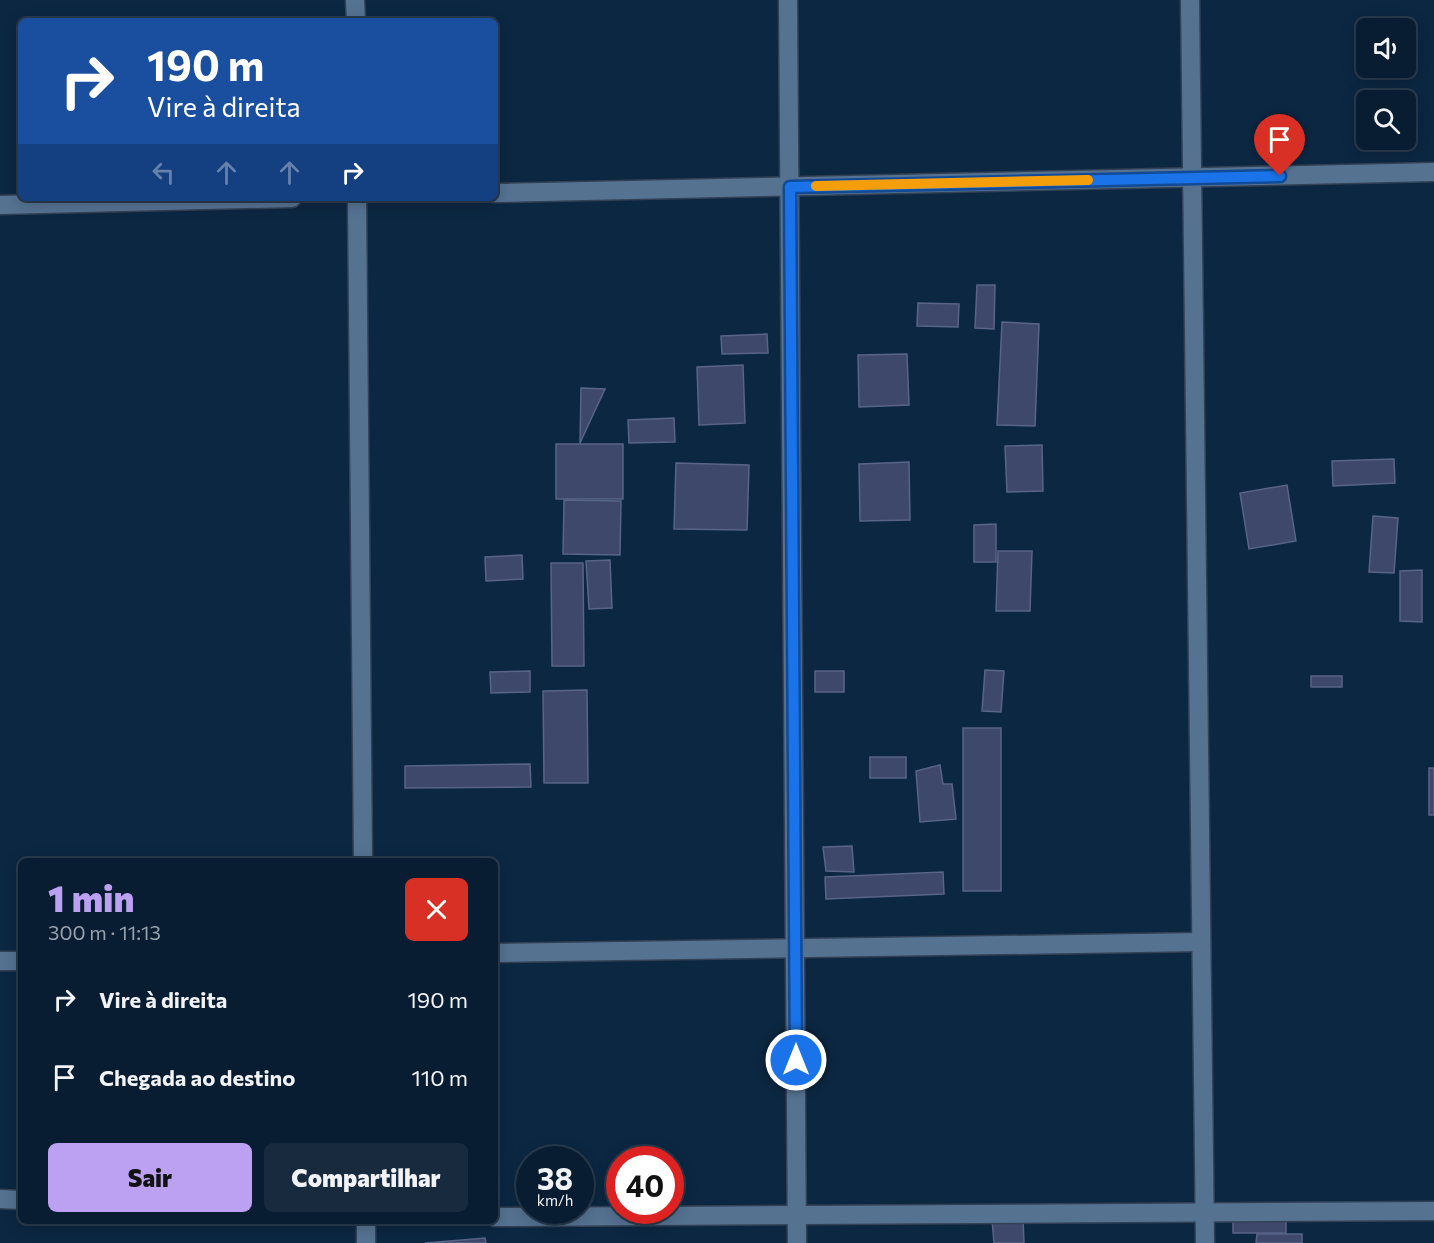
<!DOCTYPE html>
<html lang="pt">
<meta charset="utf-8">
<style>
body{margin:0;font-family:Commissioner,sans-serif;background:#172a3e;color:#f1f3f6;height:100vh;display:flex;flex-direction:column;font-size:22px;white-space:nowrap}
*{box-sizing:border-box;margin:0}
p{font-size:20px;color:#99a2ac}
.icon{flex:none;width:33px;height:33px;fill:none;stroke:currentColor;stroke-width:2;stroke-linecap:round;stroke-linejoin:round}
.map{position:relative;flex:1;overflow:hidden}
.drawer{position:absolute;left:18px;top:858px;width:480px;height:366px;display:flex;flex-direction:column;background:#091d32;border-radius:9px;box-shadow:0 3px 15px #0003,0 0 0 2px #293b4d}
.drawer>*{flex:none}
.hud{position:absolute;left:18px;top:18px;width:480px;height:183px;border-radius:9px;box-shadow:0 3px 15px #0003,0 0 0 2px #293b4d;background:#1a4fa0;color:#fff;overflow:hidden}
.tools{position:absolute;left:1356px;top:18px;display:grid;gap:12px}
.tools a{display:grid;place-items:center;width:60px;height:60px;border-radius:9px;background:#091d32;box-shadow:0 3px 15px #0003,0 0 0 2px #293b4d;font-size:30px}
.speed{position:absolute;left:516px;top:1146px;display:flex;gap:12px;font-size:30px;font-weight:700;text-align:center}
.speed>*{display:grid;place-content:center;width:78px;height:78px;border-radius:50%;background:#091d32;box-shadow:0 3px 15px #0003,0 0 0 2px #293b4d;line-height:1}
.speed small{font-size:15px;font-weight:400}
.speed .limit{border:9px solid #d22;background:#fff;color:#111}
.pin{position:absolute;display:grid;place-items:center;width:51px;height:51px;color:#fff;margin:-62px -26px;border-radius:50% 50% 50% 0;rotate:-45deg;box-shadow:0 0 6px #0007}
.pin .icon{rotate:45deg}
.me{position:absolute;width:66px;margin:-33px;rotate:0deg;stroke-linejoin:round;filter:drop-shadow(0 0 4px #0008)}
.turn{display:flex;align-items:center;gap:21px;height:126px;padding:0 30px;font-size:27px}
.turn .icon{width:78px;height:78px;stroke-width:2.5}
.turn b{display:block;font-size:42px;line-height:51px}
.lanes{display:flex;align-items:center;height:57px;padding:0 30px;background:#0003;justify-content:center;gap:30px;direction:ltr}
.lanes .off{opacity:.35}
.round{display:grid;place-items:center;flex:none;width:63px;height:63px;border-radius:9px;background:#172a3e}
.overview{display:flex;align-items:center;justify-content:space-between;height:102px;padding:0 30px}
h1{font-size:36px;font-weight:800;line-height:45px;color:#bca0f2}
.primary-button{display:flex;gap:12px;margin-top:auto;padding:12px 30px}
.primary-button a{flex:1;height:69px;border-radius:9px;background:#bca0f2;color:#111;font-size:24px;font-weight:800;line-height:69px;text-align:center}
.primary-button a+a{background:#172a3e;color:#f1f3f6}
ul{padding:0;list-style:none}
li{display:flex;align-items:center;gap:18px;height:78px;padding:0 30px}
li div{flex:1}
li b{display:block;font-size:22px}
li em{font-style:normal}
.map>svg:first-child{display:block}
.building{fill:#3e486b;stroke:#586488;stroke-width:1.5}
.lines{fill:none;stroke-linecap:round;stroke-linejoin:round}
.street-casing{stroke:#334156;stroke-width:21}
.secondary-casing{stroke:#334156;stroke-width:21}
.street{stroke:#557291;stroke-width:18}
.secondary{stroke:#557291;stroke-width:18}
.route-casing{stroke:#114b97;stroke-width:15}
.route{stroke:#1a73e8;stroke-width:10}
.slow{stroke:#f59e0b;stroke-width:10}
</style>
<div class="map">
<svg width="1434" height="1243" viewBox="0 0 1434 1243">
<rect width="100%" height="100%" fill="#0c2742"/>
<g class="building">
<polygon points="977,285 995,285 994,329 975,328"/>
<polygon points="918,303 959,304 958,327 917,326"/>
<polygon points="1002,322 1039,324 1035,426 997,425"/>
<polygon points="767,334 768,353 722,354 721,336"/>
<polygon points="907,354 909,405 859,407 858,355"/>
<polygon points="743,365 745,423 699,425 697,367"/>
<polygon points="581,388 605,389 580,443"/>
<polygon points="674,418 675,442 629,443 628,420"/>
<rect x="556" y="444" width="67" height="55"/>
<polygon points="1042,445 1043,491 1007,492 1005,446"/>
<polygon points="1394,459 1395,483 1333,486 1332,461"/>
<polygon points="909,462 910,520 860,521 859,464"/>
<polygon points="676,463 749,465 747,530 674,529"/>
<polygon points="1287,485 1296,541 1249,549 1240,493"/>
<polygon points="564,500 621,501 620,555 563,554"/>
<polygon points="1373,516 1398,518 1394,573 1369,572"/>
<polygon points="996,524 996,562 974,562 974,525"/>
<polygon points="998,551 1032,551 1030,611 996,611"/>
<polygon points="522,555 523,579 486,581 485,557"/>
<polygon points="610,560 612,608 589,609 586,561"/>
<polygon points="551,563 583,563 584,666 552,666"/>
<polygon points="1422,570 1422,622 1400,621 1400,571"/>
<polygon points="985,670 1004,671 1001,712 982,711"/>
<polygon points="530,671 530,692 491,693 490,672"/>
<rect x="815" y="671" width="29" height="21"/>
<rect x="1311" y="676" width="31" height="11"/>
<polygon points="587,690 588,783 544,783 543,691"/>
<rect x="963" y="728" width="38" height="163"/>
<rect x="870" y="757" width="36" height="21"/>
<polygon points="530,764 531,787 405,788 405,766"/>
<polygon points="940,765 943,784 952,784 956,819 920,822 916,771"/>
<rect x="1429" y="768" width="5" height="47"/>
<polygon points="852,846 854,872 826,871 823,847"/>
<polygon points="943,872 944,894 826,899 825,877"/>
<rect x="1233" y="1217" width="53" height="16"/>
<polygon points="1023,1218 1024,1243 994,1243 992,1220"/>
<polygon points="1257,1234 1302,1234 1302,1243 1256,1243"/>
<polygon points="485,1238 486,1243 425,1243"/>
</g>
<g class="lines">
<g class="street-casing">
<g id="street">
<polyline points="355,0 356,21"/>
<polyline points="1190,0 1205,1243"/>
<polyline points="495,193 1434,172"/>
<polyline points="357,198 363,861"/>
<polyline points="0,205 292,198"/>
<polyline points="495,953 1201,942"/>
<polyline points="0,961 21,961"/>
<polyline points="0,1199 21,1200"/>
<polyline points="495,1217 1434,1211"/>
<polyline points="366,1221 366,1243"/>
</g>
</g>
<g class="secondary-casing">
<polyline id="secondary" points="788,0 797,1243"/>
</g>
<use href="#street" class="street"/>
<use href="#secondary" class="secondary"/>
</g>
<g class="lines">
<g class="route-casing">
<polyline id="route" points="796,1060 790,187 1280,176"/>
</g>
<use href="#route" class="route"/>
<polyline class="slow" points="816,186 1088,180"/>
</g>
</svg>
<div class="tools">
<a><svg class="icon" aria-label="sound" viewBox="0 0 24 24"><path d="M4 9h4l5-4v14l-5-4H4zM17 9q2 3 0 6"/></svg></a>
<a><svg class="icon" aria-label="search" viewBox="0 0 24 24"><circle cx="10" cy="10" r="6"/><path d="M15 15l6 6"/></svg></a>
</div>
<div class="speed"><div>38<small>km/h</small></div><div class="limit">40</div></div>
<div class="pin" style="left:1280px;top:176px;background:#d93025"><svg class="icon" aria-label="arrive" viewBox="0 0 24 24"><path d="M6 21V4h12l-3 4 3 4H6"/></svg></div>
<svg class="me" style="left:796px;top:1060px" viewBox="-20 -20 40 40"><circle r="17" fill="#1a73e8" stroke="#fff" stroke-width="3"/><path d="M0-11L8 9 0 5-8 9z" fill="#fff"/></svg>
<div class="hud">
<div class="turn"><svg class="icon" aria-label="right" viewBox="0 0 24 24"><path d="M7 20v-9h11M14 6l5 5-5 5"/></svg><div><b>190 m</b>Vire à direita</div></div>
<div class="lanes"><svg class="icon off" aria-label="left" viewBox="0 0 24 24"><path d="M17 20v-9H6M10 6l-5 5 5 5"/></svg><svg class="icon off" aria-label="ahead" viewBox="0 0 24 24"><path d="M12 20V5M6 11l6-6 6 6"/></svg><svg class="icon off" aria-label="ahead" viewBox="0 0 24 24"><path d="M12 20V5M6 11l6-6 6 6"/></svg><svg class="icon" aria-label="right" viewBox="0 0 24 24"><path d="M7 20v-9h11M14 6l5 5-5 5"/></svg></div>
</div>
<section class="drawer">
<div class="overview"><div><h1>1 min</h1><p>300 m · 11:13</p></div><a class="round" style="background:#d93025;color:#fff"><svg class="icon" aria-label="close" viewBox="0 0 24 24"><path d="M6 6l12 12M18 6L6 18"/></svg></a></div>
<ul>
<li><svg class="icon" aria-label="right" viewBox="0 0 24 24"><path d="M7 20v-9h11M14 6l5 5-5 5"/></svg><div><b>Vire à direita</b></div><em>190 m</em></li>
<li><svg class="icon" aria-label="arrive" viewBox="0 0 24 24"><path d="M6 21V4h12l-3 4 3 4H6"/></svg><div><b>Chegada ao destino</b></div><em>110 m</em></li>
</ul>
<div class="primary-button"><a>Sair</a><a>Compartilhar</a></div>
</section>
</div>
